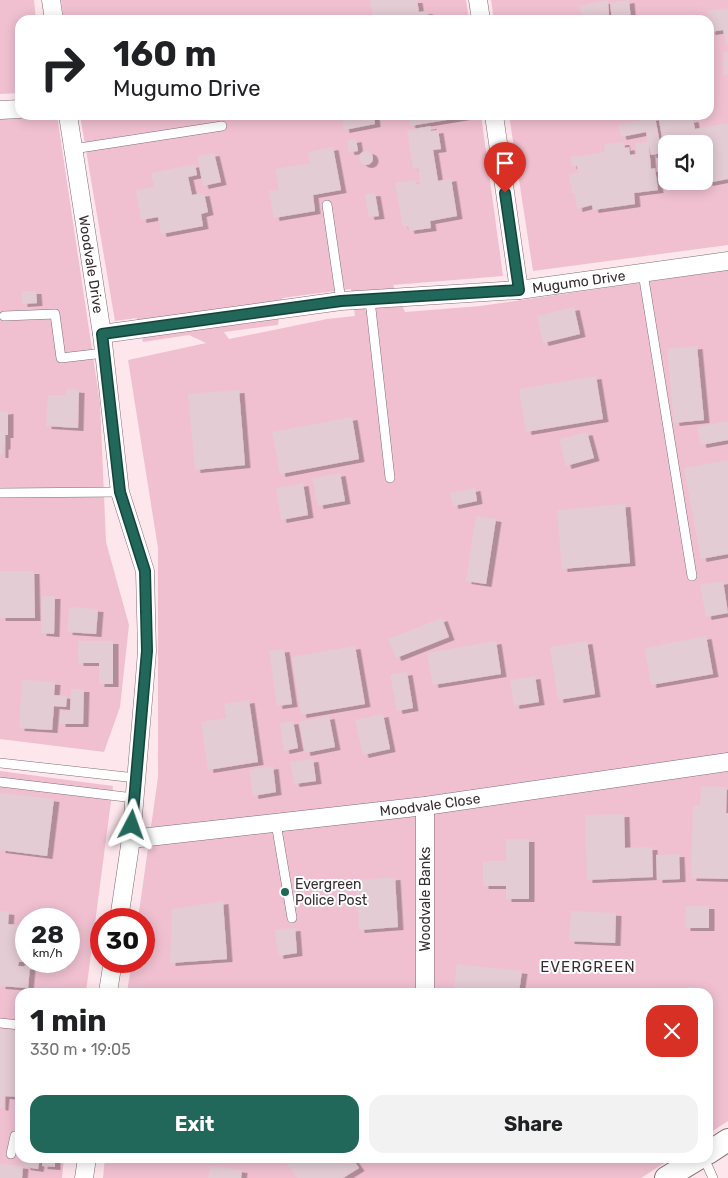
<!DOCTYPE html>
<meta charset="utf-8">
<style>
body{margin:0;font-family:Rubik,sans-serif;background:#f2f2f2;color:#202124;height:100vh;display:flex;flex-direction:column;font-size:19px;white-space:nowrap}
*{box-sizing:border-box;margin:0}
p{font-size:16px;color:#757577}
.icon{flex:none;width:28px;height:28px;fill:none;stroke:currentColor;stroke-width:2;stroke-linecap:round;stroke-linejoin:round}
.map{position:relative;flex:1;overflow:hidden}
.details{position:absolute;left:15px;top:988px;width:698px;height:175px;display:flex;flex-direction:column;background:#fff;border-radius:15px;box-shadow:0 2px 12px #0003}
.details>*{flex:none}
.guide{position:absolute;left:15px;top:15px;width:699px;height:105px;border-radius:15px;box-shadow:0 2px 12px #0003;background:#fff;color:#202124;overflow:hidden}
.controls{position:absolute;left:658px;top:135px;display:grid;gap:10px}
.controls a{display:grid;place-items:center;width:55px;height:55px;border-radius:10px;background:#fff;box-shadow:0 2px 12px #0003;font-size:25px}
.speed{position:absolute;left:15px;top:908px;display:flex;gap:10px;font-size:25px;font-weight:700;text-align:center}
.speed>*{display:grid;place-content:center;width:65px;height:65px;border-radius:50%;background:#fff;box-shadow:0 2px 12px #0003;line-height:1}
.speed small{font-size:12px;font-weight:400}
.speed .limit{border:8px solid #d22;background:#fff;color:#111}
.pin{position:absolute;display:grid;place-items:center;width:42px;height:42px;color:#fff;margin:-51px -21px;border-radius:50% 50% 50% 0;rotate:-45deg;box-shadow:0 0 5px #0007}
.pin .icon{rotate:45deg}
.me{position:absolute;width:55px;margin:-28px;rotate:4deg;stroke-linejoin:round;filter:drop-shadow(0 0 4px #0008)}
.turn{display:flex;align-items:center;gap:18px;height:105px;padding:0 15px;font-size:22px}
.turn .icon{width:65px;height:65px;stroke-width:2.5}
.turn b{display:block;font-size:35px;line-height:42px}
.round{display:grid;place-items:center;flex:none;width:52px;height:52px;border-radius:15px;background:#f2f2f2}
.headline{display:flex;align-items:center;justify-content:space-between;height:85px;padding:0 15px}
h1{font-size:30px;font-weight:700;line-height:38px}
.button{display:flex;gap:10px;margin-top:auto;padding:10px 15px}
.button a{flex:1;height:58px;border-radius:15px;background:#21675a;color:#fff;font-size:20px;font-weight:700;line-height:58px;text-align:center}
.button a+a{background:#f2f2f2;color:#202124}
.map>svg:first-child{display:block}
.green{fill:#f0c0d0;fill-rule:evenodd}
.building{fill:#e4ccd4;filter:url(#shadow)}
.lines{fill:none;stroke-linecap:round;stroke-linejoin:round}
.service-casing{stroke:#826d74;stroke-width:10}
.minor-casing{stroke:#826d74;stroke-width:19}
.tertiary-casing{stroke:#826d74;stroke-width:24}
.service{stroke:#fff;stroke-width:9}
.minor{stroke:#fff;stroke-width:18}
.tertiary{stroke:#fff;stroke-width:22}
.route-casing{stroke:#15433a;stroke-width:12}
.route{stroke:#21675a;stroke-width:9}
.poi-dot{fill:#21675a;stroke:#fff;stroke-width:2}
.labels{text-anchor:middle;stroke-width:4;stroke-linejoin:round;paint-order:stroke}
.street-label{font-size:14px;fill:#362d30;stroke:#fff}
.poi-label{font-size:14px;fill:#362d30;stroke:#fff;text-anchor:start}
.neighbourhood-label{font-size:15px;letter-spacing:1px;fill:#362d30;stroke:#fff}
</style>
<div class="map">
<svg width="728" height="1178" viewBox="0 0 728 1178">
<defs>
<filter id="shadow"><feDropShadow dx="5.5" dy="3" stdDeviation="0" flood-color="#0004"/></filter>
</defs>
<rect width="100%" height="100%" fill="#fee6ed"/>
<g class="green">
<polygon points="0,0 34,0 36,20 20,20 20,93 0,94"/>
<polygon points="61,0 466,0 469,20 64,20"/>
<path d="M491,0h237v245l-195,26 -24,-156h200v-95h-215zM666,144h38v37h-38z"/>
<polygon points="57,115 100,403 106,542 129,625 120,707 104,752 0,739 0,118"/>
<path d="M80,115h401l22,161 -110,9 12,27 75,-6 248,-36v851l-20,13v-142h-581l5,-31h12v-42h-6l20,-142v-229l-30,-188 78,-17 -17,-8 -46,7 -6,-24 -22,3zM351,289l4,27 -28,3 -98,20 -5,-7 54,-7 4,-27z"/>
<path d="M0,771l113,15 -27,206h-66v166h44l-2,20h-62zM26,919h43v42h-43z"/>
<polygon points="105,1158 672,1158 641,1178 103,1178"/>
</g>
<g class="building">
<polygon points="370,0 417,0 419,12 427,11 429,20 379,20 378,15 373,15"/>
<polygon points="608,0 609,15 583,20 579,6"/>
<polygon points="629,0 631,20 612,20 610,3"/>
<polygon points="728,8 728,43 726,44 723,30 710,32 707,11"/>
<rect x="723" y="52" width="5" height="23"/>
<polygon points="342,115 374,115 375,124 344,130"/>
<polygon points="408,115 464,115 465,117 410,126"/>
<polygon points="658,115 687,115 688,120 693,119 695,129 728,123 728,179 707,183 705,172 704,172 704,144 666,144 666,148 664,149"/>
<polygon points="655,117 662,153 651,155 649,146 651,169 655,168 658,190 634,193 635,204 593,210 592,205 577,209 575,193 572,193 569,174 578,173 577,166 571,166 571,157 605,152 604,144 624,142 625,148 629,147 630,155 637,154 635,143 648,142 646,132 621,137 618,125"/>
<polygon points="431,126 431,131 438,130 441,149 433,150 438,181 451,178 457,216 430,221 431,228 409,231 408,226 403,227 395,183 415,180 416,184 420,183 418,168 413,169 407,130"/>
<polygon points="356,139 358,151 349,152 347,141"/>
<polygon points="333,147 341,190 313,195 315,211 274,218 269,191 279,190 275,169 310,163 308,152"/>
<circle cx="366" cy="158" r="7"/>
<polygon points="214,153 221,182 203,186 197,156"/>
<polygon points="195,164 197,175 188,177 192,195 204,193 208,212 201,214 203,226 161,234 158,217 141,220 136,190 154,187 151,173"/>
<polygon points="375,193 379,216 369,217 365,194"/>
<polygon points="22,291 36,291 37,303 22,304"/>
<polygon points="574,307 580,334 543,343 537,316"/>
<polygon points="697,346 704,420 674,423 667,349"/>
<polygon points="596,376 603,419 526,432 519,389"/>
<polygon points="66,389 79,390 78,428 46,426 48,395 65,395"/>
<polygon points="239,390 245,465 195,470 188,394"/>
<polygon points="8,411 8,435 5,435 5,446 3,447 3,455 0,455 0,412"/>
<polygon points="352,417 359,459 280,474 272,432"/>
<polygon points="728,421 728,440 701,445 697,427"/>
<polygon points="587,432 594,458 566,466 559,439"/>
<polygon points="728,460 728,554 701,559 684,468"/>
<polygon points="340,473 345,501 318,506 312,478"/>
<polygon points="303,483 308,515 281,520 276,488"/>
<polygon points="475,488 477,501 453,506 450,493"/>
<polygon points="625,504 630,563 562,569 557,510"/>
<polygon points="476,516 496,519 486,584 466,581"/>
<polygon points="0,571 34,571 35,618 0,618"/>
<polygon points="723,581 728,613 706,617 700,585"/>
<polygon points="42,596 55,596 54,634 41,633"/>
<polygon points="69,607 98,609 96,634 67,632"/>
<polygon points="442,618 449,637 396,658 388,639"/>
<polygon points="706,636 713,674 651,685 645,648"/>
<polygon points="78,641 113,641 113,684 99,684 99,663 78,663"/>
<polygon points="496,641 501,674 433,685 427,653"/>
<polygon points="587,641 595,694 558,700 550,647"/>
<polygon points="355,646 365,704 301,715 292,657"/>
<polygon points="284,649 292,704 277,706 269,651"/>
<polygon points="407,672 413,708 397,711 390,675"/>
<polygon points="535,676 539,702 514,706 510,680"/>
<polygon points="22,680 55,682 54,695 67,696 66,707 54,706 52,730 19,728"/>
<polygon points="71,689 84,689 83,724 60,724 60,711 70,711"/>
<polygon points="249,700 258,762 208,770 201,722 226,718 224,704"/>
<polygon points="383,714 390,749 363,755 355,720"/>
<polygon points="329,716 335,747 305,753 299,722"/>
<polygon points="293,721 298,748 284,751 280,723"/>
<polygon points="313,759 316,781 294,784 290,762"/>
<polygon points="273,766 276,792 253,796 249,770"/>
<polygon points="701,786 727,787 726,813 728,813 728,879 691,878 693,805 700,805"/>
<polygon points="0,793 54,799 47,856 0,850"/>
<polygon points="624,814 625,848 652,847 653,877 587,880 585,815"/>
<polygon points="506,839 529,839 529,899 506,899 506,886 483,886 483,861 506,861"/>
<polygon points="679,854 680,879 657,880 656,855"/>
<polygon points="395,877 398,927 359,930 356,880"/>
<polygon points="223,901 227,959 170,963 172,909"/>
<polygon points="686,906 709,906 709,928 685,928"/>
<polygon points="0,911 9,912 8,924 26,926 26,962 19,962 18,966 30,967 28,988 0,986"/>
<polygon points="571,911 616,913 615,943 569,941"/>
<polygon points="295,928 297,953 278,956 275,930"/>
<polygon points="457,964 522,971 519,992 454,992"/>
<polygon points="0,1029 20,1032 20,1097 4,1096 3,1108 0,1107"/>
<polygon points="24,1158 40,1158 38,1169 25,1167 25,1165 23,1165"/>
<polygon points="43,1158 55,1158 55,1167 42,1166"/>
<polygon points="293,1158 352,1158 359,1168 343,1178 297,1178 286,1162"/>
<polygon points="0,1164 23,1166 22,1178 0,1178"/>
<polygon points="210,1166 242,1170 241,1178 208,1178"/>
</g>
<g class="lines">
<g class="service-casing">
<g id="service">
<polyline points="73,149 222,126"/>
<polyline points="327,205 341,301"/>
<polyline points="643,273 692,576"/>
<polyline points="370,300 390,478"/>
<polyline points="4,316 55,314 61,358 104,353"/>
<polyline points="0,493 120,492"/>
<polyline points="0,763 136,778"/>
<polyline points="0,782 134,798"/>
<polyline points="276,823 292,918"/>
<polyline points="0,1023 20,1025"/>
<polyline points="11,1154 15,1136 20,1136"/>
<polyline points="704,1158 713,1178"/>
</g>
</g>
<g class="minor-casing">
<g id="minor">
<polyline points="51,0 54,20"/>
<polyline points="478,0 481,20"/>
<polyline points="0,110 20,109"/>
<path id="s1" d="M68,115l34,219 18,158 25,79 2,80 -3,38 -13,150 -12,80"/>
<polyline points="494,115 519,290"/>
<path id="s2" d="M102,334l239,-33 178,-11 209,-29"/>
<path id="s3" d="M131,839l294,-33 303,-44"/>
<polyline points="108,992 113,961"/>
<polyline points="425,992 425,806"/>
<polyline points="84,1178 87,1158"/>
</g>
</g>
<g class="tertiary-casing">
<g id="tertiary">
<polyline points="708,1153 728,1140"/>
<polyline points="666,1178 699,1158"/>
</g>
</g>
<use href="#service" class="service"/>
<use href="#minor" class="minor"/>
<use href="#tertiary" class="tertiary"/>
</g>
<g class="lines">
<g class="route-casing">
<polyline id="route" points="132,825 147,651 145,571 120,492 102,334 341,301 519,290 505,193"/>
</g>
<use href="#route" class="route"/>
</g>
<circle class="poi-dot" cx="285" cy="892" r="5"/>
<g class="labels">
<g class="street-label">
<text dy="5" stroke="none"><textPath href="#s1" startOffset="151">Woodvale Drive</textPath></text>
<text dy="5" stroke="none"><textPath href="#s2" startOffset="480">Mugumo Drive</textPath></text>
<text dy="5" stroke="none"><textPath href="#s3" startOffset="301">Moodvale Close</textPath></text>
<text transform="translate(425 899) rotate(-90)" y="5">Woodvale Banks</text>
</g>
<g class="poi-label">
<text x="295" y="889">Evergreen<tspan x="295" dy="16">Police Post</tspan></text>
</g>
<g class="neighbourhood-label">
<text x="588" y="972">EVERGREEN</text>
</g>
</g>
</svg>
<div class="controls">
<a><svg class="icon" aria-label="sound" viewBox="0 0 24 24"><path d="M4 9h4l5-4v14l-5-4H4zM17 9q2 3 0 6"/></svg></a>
</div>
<div class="speed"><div>28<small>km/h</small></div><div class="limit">30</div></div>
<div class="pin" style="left:505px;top:193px;background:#d93025"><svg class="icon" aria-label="arrive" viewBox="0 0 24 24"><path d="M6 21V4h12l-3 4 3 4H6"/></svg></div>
<svg class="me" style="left:132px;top:825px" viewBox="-20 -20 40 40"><path d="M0-17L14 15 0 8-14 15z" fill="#21675a" stroke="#fff" stroke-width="4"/></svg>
<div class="guide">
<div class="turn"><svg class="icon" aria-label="right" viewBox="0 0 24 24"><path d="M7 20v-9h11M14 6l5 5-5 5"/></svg><div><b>160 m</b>Mugumo Drive</div></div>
</div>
<section class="details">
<div class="headline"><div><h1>1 min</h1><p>330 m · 19:05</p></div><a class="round" style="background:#d93025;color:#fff"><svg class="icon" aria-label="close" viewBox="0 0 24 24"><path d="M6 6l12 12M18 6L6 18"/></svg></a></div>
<div class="button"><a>Exit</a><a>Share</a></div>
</section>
</div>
